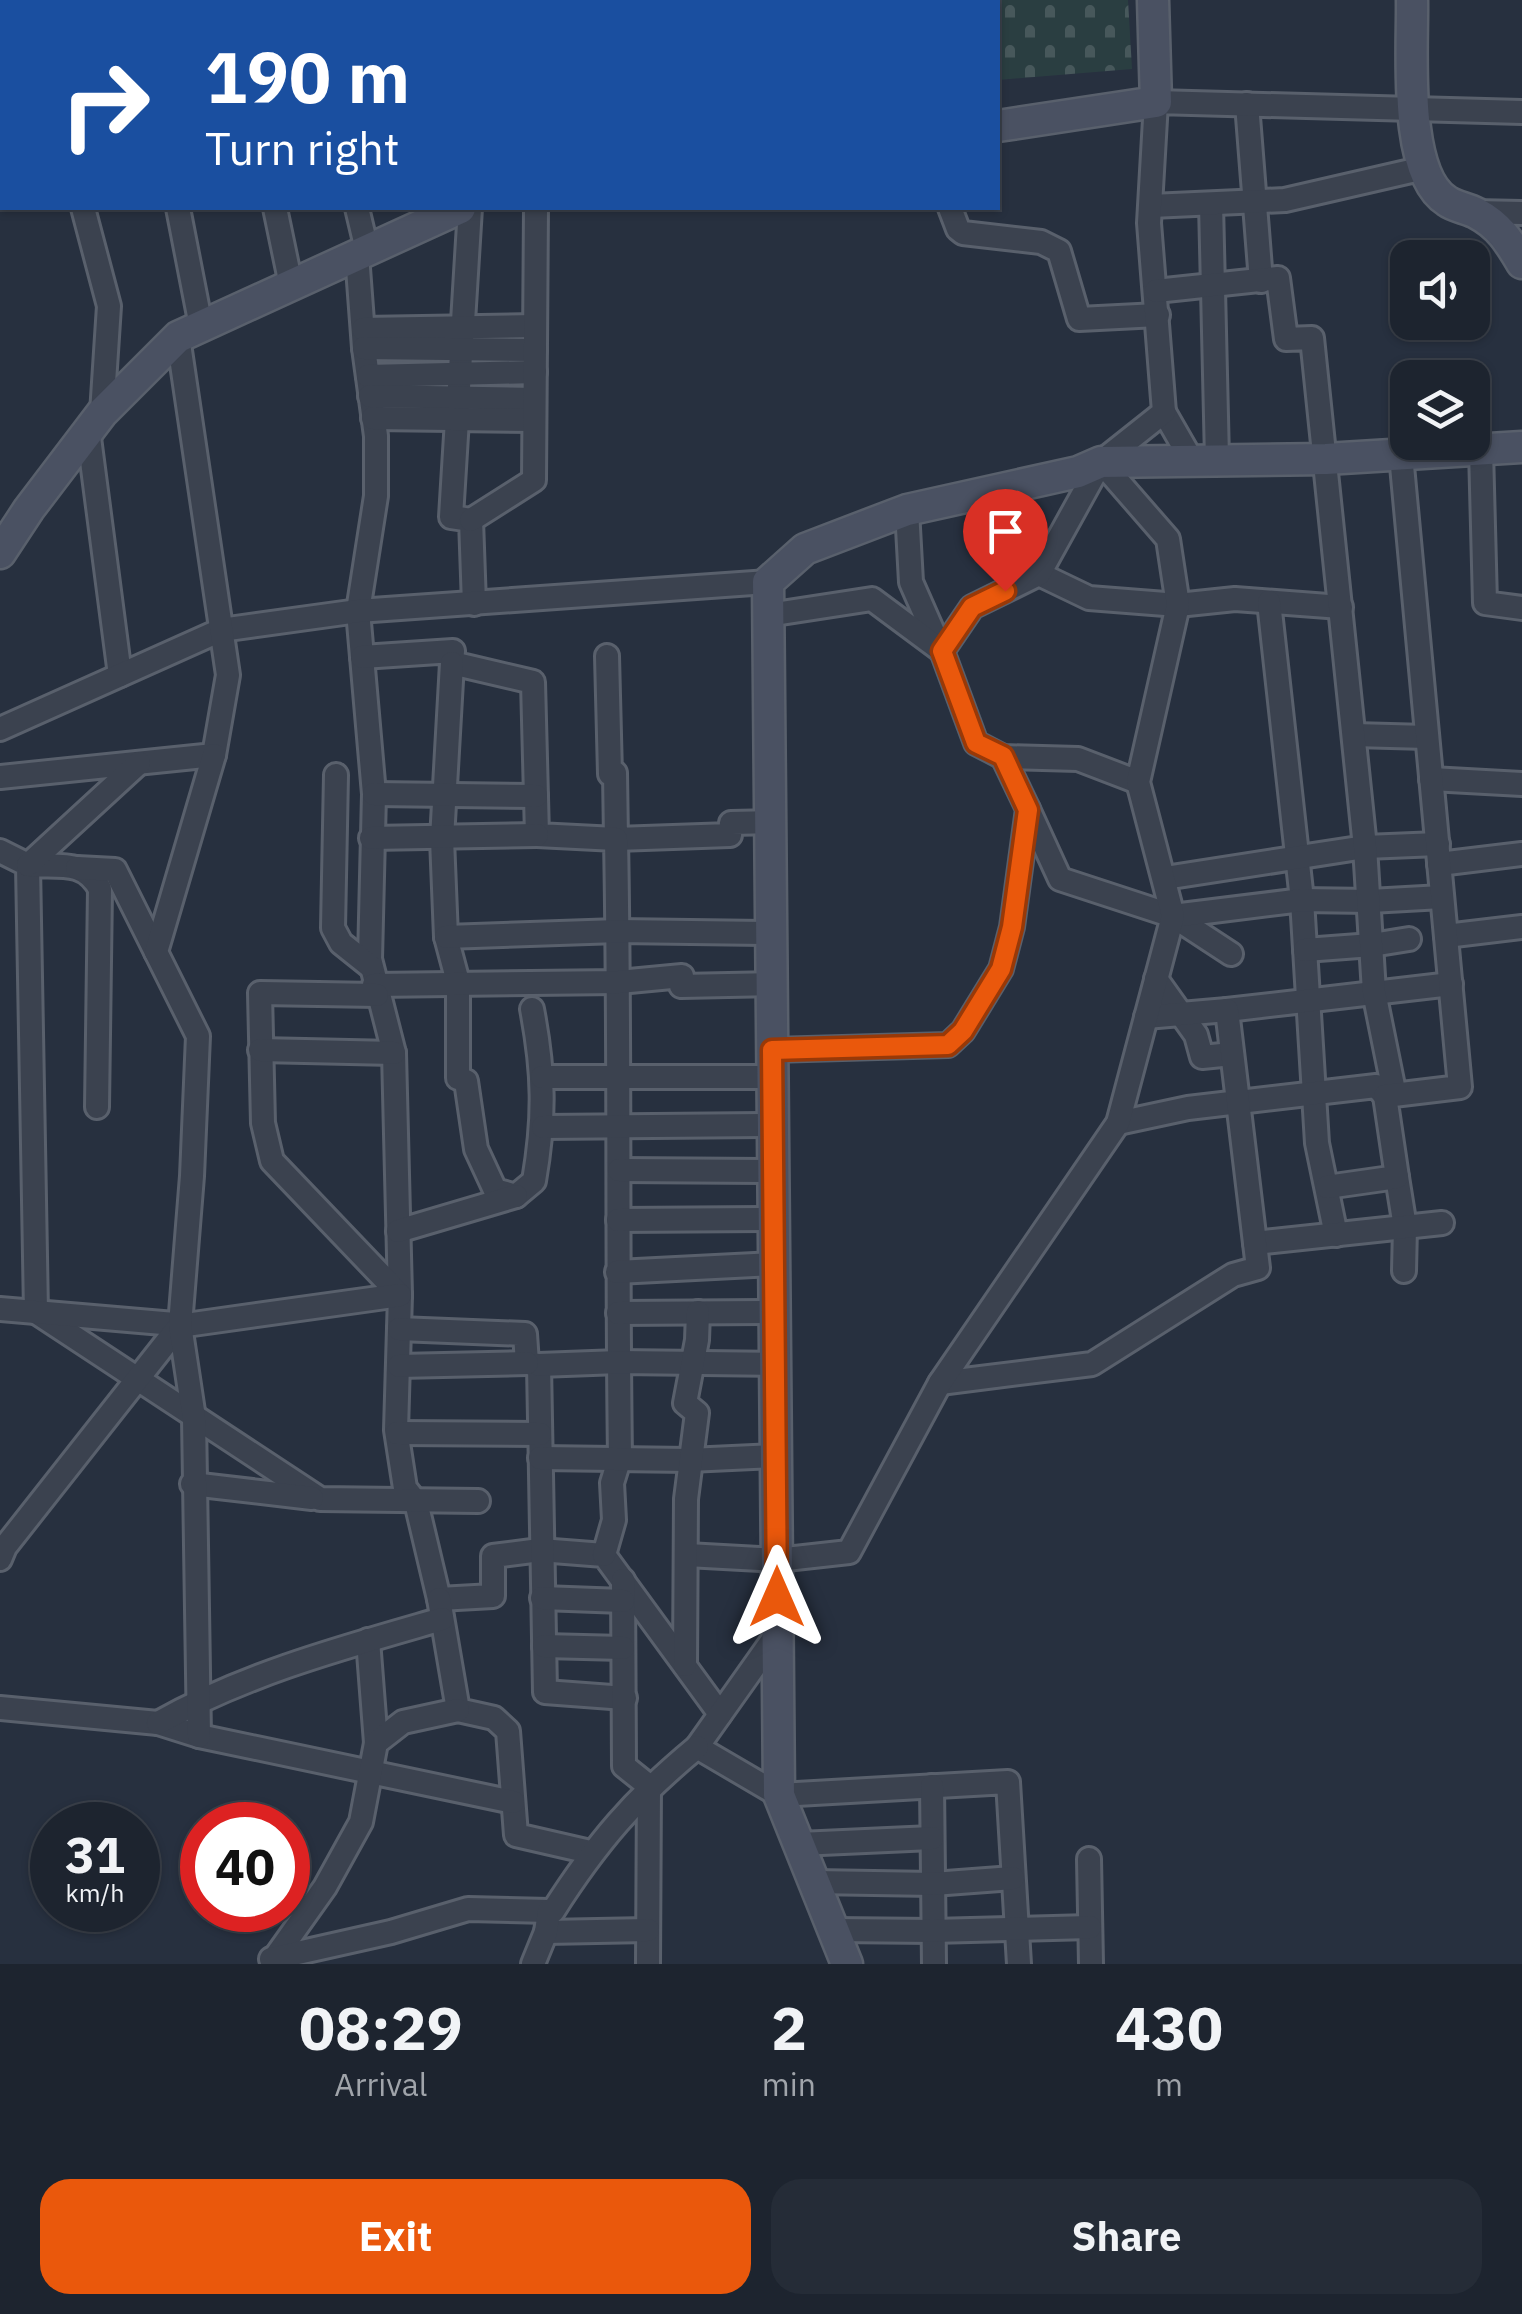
<!DOCTYPE html>
<style>
body{margin:0;font-family:"IBM Plex Sans",sans-serif;background:#252c37;color:#f1f3f6;height:100vh;display:flex;flex-direction:column;font-size:38px;white-space:nowrap}
*{box-sizing:border-box;margin:0}
p{font-size:32px;color:#a0a4aa}
.icon{flex:none;width:55px;height:55px;fill:none;stroke:currentColor;stroke-width:2;stroke-linecap:round;stroke-linejoin:round}
.map{position:relative;height:1964px;overflow:hidden}
.drawer{display:flex;flex-direction:column;background:#1d242f;flex:1}
.drawer>*{flex:none}
.guide{position:absolute;left:0px;top:0px;width:1000px;height:210px;box-shadow:0 2px 8px #0004,0 0 0 2px #3b414b;background:#1a4fa0;color:#fff;overflow:hidden}
.tools{position:absolute;left:1390px;top:240px;display:grid;gap:20px}
.tools a{display:grid;place-items:center;width:100px;height:100px;border-radius:20px;background:#1d242f;box-shadow:0 2px 8px #0004,0 0 0 2px #3b414b;font-size:50px}
.speed{position:absolute;left:30px;top:1802px;display:flex;gap:20px;font-size:50px;font-weight:700;text-align:center}
.speed>*{display:grid;place-content:center;width:130px;height:130px;border-radius:50%;background:#1d242f;box-shadow:0 2px 8px #0004,0 0 0 2px #3b414b;line-height:1}
.speed small{font-size:25px;font-weight:400}
.speed .limit{border:15px solid #d22;background:#fff;color:#111}
.pin{position:absolute;display:grid;place-items:center;width:85px;height:85px;color:#fff;margin:-102px -42px;border-radius:50% 50% 50% 0;rotate:-45deg;box-shadow:0 0 10px #0007}
.pin .icon{rotate:45deg}
.me{position:absolute;width:110px;margin:-55px;rotate:0deg;stroke-linejoin:round;filter:drop-shadow(0 0 8px #0008)}
.turn{display:flex;align-items:center;gap:35px;height:210px;padding:0 40px;font-size:45px}
.turn .icon{width:130px;height:130px;stroke-width:2.5}
.turn b{display:block;font-size:70px;line-height:85px}
.eta{display:flex;justify-content:space-evenly;align-items:center;height:170px;text-align:center}
.eta b{font-size:60px;font-weight:800;line-height:70px}
.action{display:flex;gap:20px;margin-top:auto;padding:20px 40px}
.action a{flex:1;height:115px;border-radius:30px;background:#ea580c;color:#fff;font-size:40px;font-weight:800;line-height:115px;text-align:center}
.action a+a{background:#252c37;color:#f1f3f6}
.map>svg:first-child{display:block}
.cemetery{fill:url(#cemetery-stones)}
.lines{fill:none;stroke-linecap:round;stroke-linejoin:round}
.street-casing{stroke:#59606c;stroke-width:28}
.secondary-casing{stroke:#59606c;stroke-width:35}
.street{stroke:#3b424f;stroke-width:22}
.secondary{stroke:#4a5162;stroke-width:30}
.route-casing{stroke:#983908;stroke-width:25}
.route{stroke:#ea580c;stroke-width:18}
</style>
<div class="map">
<svg width="1522" height="1964" viewBox="0 0 1522 1964">
<defs>
<pattern id="cemetery-stones" width="16" height="16" patternUnits="userSpaceOnUse" patternTransform="scale(2.5)"><rect width="16" height="16" fill="#2a3e41"/><path d="M2 7V4a2 2 0 0 1 4 0v3zM10 15v-3a2 2 0 0 1 4 0v3z" fill="#47585b"/></pattern>
</defs>
<rect width="100%" height="100%" fill="#27303f"/>
<polygon class="cemetery" points="551,0 1128,0 1132,69 998,80 998,2"/>
<g class="lines">
<g class="street-casing">
<g id="street">
<polyline points="132,0 135,2"/>
<polyline points="230,0 231,2"/>
<polyline points="309,0 310,2"/>
<polyline points="391,0 391,2"/>
<polyline points="476,0 476,2"/>
<polyline points="517,0 519,2"/>
<polyline points="55,2 55,0"/>
<polyline points="1247,104 1261,281"/>
<polyline points="1211,204 1217,459"/>
<polyline points="1151,206 1285,200 1424,168"/>
<polyline points="83,208 109,306 102,413"/>
<polyline points="178,208 201,326"/>
<polyline points="275,208 291,285"/>
<polyline points="357,208 367,250"/>
<polyline points="470,208 451,517 471,520 474,604"/>
<polyline points="950,208 958,229 963,233 1041,242 1059,251 1079,319 1158,315"/>
<polyline points="1474,212 1522,213"/>
<polyline points="357,255 364,348 376,436 376,496 358,611 374,794 370,959 394,1053 400,1295 396,1430 405,1488 416,1502 439,1599 493,1596 493,1556 540,1550 604,1555 720,1714"/>
<polyline points="363,329 535,326"/>
<polyline points="364,348 535,350"/>
<polyline points="368,376 535,372"/>
<polyline points="370,396 534,399"/>
<polyline points="1164,412 1191,459"/>
<polyline points="373,418 534,420"/>
<polyline points="88,430 120,675"/>
<polyline points="1481,450 1485,603 1522,608"/>
<polyline points="907,510 911,582 940,648"/>
<polyline points="471,520 534,480 536,208"/>
<polyline points="1039,574 1089,598 1178,605 1235,599 1341,607"/>
<polyline points="1269,602 1302,900 1317,1143 1336,1235"/>
<polyline points="768,615 872,599 942,651"/>
<polyline points="607,656 610,774 615,773 616,839 730,835 731,823 770,822"/>
<path d="M362,657l91,-6 -1,12 81,19 4,153 79,4c4,206 1,412 4,618l-8,26 2,37 -10,35"/>
<path d="M452,663l-10,176 4,98 12,45v96l8,3 10,68 19,41 21,6 18,-15c11,-64 10,-109 -2,-172"/>
<polyline points="0,729 221,630 358,611 768,582"/>
<polyline points="1354,735 1427,737"/>
<polyline points="336,775 333,928 341,943 371,967"/>
<polyline points="0,777 214,755 228,675 178,337"/>
<polyline points="1431,779 1522,784"/>
<polyline points="1138,782 1078,759 1003,757 976,743 942,651 972,607 1039,574 1101,462 1164,412 1149,223 1156,102 1522,112"/>
<polyline points="374,794 536,796"/>
<polyline points="1028,809 1060,879 1173,916 1231,954"/>
<polyline points="371,838 537,835"/>
<polyline points="0,851 28,865 36,1312 320,1499 478,1501"/>
<polyline points="1439,864 1522,854"/>
<path d="M28,865c31,2 56,-6 72,24l-3,218"/>
<polyline points="28,865 139,763"/>
<polyline points="77,868 115,870 156,952"/>
<polyline points="1165,878 1365,847 1438,844"/>
<polyline points="1173,916 1302,900 1370,901 1442,897"/>
<polyline points="1446,936 1522,927"/>
<polyline points="446,937 618,931 771,933"/>
<polyline points="1305,950 1372,945 1409,939"/>
<polyline points="1156,979 1196,1035 1202,1057 1232,1054"/>
<polyline points="374,985 619,982 682,976 681,986 772,984"/>
<polyline points="377,995 260,993 263,1123 272,1161 400,1295"/>
<polyline points="1227,1010 1451,984"/>
<polyline points="260,1050 394,1053"/>
<polyline points="772,1050 948,1045 963,1031 1001,969 1012,927 1028,809 1003,757"/>
<polyline points="542,1077 772,1077"/>
<polyline points="1118,1123 1188,1108 1376,1086 1385,1096 1393,1086 1374,992 1365,847 1312,338 1286,339 1278,278 1156,291"/>
<polyline points="543,1127 773,1125"/>
<polyline points="619,1170 773,1171"/>
<polyline points="1397,1177 1405,1227 1404,1271"/>
<polyline points="1327,1187 1397,1177 1385,1096 1460,1087 1401,455"/>
<polyline points="618,1220 774,1219"/>
<polyline points="398,1231 516,1196"/>
<polyline points="1255,1243 1442,1223"/>
<polyline points="617,1272 774,1264"/>
<polyline points="0,1309 186,1325 400,1295"/>
<polyline points="618,1313 775,1312"/>
<polyline points="399,1329 525,1334 527,1363 539,1365 545,1692 625,1698"/>
<polyline points="539,1365 619,1362 776,1364"/>
<polyline points="399,1366 527,1363"/>
<polyline points="940,1383 1092,1364 1233,1275 1258,1268 1227,1010 1146,1017"/>
<polyline points="397,1433 540,1434"/>
<polyline points="540,1458 689,1460 777,1456"/>
<polyline points="192,1484 312,1498"/>
<polyline points="687,1555 777,1560 849,1552 940,1383 1118,1123 1173,916 1138,782 1178,605 1168,539 1101,462"/>
<polyline points="0,1559 5,1547 180,1325"/>
<polyline points="623,1580 624,1766 649,1786 648,1964"/>
<polyline points="542,1598 623,1601"/>
<polyline points="439,1599 458,1710 494,1718 508,1731 516,1835 590,1852"/>
<polyline points="777,1634 697,1747 779,1795 1008,1782 1019,1964"/>
<polyline points="368,1640 376,1743"/>
<polyline points="544,1646 623,1648"/>
<polyline points="685,1665 686,1499 697,1413 685,1403 697,1340 698,1312"/>
<polyline points="0,1708 158,1723 199,1736 513,1802"/>
<path d="M158,1723c89,-50 187,-76 284,-104"/>
<polyline points="199,1736 194,1418 180,1325 192,1176 198,1036 156,952 214,755"/>
<polyline points="932,1786 934,1964"/>
<polyline points="799,1844 932,1838"/>
<polyline points="1089,1859 1091,1964"/>
<polyline points="814,1882 933,1884 1013,1878"/>
<polyline points="834,1930 933,1931 1090,1927"/>
<polyline points="546,1932 648,1930"/>
<polyline points="276,1956 325,1887 361,1822 376,1743 403,1722 458,1710"/>
<polyline points="271,1959 391,1932 468,1909 549,1911"/>
<path d="M533,1964l13,-32 3,-21h4c44,-69 81,-112 144,-164"/>
</g>
</g>
<g class="secondary-casing">
<g id="secondary">
<path d="M1412,0c1,48 -10,173 35,201 8,6 20,7 29,12 23,12 33,28 46,50"/>
<polyline points="998,126 1156,102 1153,0"/>
<polyline points="0,553 29,509 102,413 178,337 460,208"/>
<polyline points="847,1964 779,1795 768,582 805,549 907,510 1078,472 1101,462 1326,459 1522,447"/>
</g>
</g>
<use href="#street" class="street"/>
<use href="#secondary" class="secondary"/>
</g>
<g class="lines">
<g class="route-casing">
<polyline id="route" points="777,1597 772,1050 948,1045 963,1031 1001,969 1012,927 1028,810 1003,756 976,743 942,651 972,607 1005,591"/>
</g>
<use href="#route" class="route"/>
</g>
</svg>
<div class="tools">
<a><svg class="icon" aria-label="sound" viewBox="0 0 24 24"><path d="M4 9h4l5-4v14l-5-4H4zM17 9q2 3 0 6"/></svg></a>
<a><svg class="icon" aria-label="layers" viewBox="0 0 24 24"><path d="M12 4l9 5-9 5-9-5zM3 14l9 5 9-5"/></svg></a>
</div>
<div class="speed"><div>31<small>km/h</small></div><div class="limit">40</div></div>
<div class="pin" style="left:1005px;top:591px;background:#d93025"><svg class="icon" aria-label="arrive" viewBox="0 0 24 24"><path d="M6 21V4h12l-3 4 3 4H6"/></svg></div>
<svg class="me" style="left:777px;top:1597px" viewBox="-20 -20 40 40"><path d="M0-17L14 15 0 8-14 15z" fill="#ea580c" stroke="#fff" stroke-width="4"/></svg>
<div class="guide">
<div class="turn"><svg class="icon" aria-label="right" viewBox="0 0 24 24"><path d="M7 20v-9h11M14 6l5 5-5 5"/></svg><div><b>190 m</b>Turn right</div></div>
</div>
</div>
<section class="drawer">
<div class="eta">
<div><b>08:29</b><p>Arrival</p></div>
<div><b>2</b><p>min</p></div>
<div><b>430</b><p>m</p></div>
</div>
<div class="action"><a>Exit</a><a>Share</a></div>
</section>
